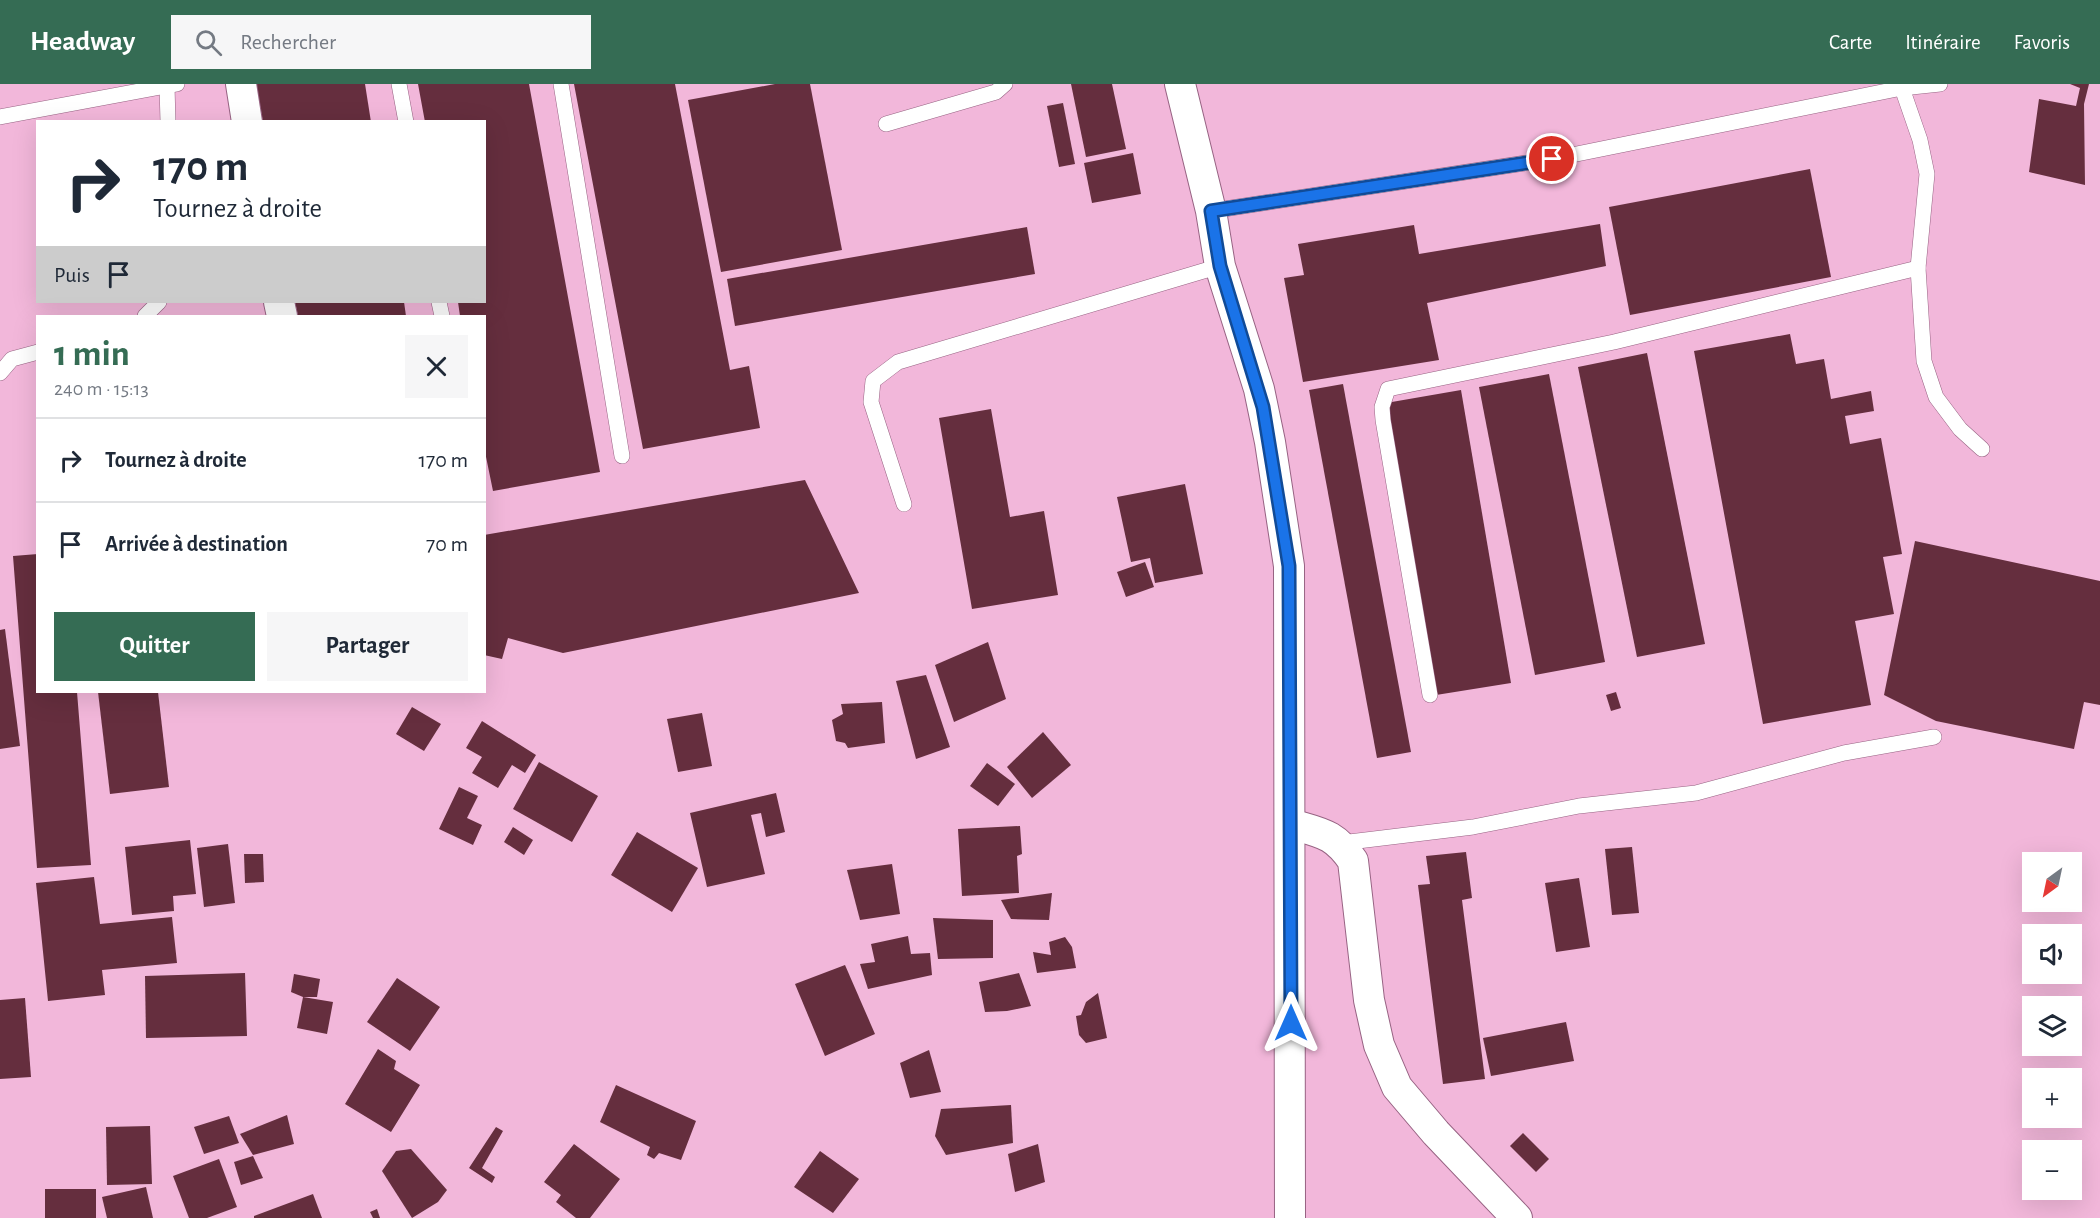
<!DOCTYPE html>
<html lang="fr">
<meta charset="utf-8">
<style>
body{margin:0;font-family:"Alegreya Sans",sans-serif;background:#f6f6f7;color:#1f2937;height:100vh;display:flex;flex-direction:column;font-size:22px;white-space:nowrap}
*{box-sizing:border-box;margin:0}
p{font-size:20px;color:#747a83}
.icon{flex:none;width:33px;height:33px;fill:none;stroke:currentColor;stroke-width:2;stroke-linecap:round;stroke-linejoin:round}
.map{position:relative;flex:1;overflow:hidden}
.side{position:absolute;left:36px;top:231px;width:450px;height:378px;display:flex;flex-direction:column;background:#fff;border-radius:0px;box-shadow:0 6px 24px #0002}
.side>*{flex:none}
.hud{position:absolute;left:36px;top:36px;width:450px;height:183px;border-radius:0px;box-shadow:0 6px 24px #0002;background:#fff;color:#1f2937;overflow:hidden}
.needle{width:39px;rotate:213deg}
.tools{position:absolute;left:2022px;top:768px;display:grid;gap:12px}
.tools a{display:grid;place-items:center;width:60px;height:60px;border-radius:0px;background:#fff;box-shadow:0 6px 24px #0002;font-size:30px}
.pin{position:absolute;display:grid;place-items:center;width:51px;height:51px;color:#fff;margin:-26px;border:3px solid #fff;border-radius:50%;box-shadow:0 2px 6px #0007}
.me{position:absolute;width:66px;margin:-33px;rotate:0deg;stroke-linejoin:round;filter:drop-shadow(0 0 4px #0008)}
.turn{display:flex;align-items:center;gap:21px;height:126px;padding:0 18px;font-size:27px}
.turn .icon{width:78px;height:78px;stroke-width:2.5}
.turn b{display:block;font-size:42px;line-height:51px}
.then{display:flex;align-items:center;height:57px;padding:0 18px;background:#0003;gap:12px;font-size:22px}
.round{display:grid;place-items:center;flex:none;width:63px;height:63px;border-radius:0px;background:#f6f6f7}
.overview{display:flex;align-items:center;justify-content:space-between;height:102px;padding:0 18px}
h1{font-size:36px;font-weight:600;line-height:45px;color:#356c54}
.primary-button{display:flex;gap:12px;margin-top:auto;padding:12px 18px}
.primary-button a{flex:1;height:69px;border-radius:0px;background:#356c54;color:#fff;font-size:24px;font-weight:600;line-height:69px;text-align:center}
.primary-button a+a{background:#f6f6f7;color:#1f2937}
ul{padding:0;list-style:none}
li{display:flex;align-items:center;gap:18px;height:84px;padding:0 18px;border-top:2px solid #e0e1e3}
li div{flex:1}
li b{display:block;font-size:22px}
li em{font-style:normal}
header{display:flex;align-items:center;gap:36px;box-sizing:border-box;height:84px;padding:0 30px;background:#356c54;color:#fff}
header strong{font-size:28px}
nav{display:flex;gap:33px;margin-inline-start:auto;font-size:21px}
.search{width:420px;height:54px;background:#f6f6f7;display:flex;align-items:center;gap:15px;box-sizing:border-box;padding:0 21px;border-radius:0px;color:#747a83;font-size:22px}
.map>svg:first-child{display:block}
.building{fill:#652e3e}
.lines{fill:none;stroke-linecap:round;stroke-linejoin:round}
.service-casing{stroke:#976383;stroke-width:16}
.minor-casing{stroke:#976383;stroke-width:32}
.service{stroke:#fff;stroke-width:15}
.minor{stroke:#fff;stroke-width:30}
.route-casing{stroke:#114b97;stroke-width:15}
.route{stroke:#1a73e8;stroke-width:10}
</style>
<header>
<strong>Headway</strong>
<div class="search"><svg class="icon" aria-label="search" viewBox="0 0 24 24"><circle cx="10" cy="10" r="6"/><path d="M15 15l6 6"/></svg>Rechercher</div>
<nav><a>Carte</a><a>Itinéraire</a><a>Favoris</a></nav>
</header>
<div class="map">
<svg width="2100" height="1134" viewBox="0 0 2100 1134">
<rect width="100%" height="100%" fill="#f2b7da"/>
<g class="building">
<polygon points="256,0 365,0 371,38 263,38"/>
<polygon points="418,0 529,0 600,388 493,407 484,363 484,232 460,232 458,218 484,218 484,38 425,38"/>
<polygon points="574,0 675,0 730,286 749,282 760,344 643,365"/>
<polygon points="775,0 810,0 842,166 721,188 688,16"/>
<polygon points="1071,0 1112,0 1126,65 1086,73"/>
<polygon points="2070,0 2089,0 2084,20 2085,101 2029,88 2039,15 2076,22 2080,4"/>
<polygon points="1063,19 1075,80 1059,83 1047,22"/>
<polygon points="1133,69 1141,110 1092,119 1084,79"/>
<polygon points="1810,85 1831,193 1630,231 1609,123"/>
<polygon points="1600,140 1606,182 1427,219 1439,276 1303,298 1284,194 1304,191 1298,160 1414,141 1419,170"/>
<polygon points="1027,143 1035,190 735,242 727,195"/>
<polygon points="295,218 404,218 406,232 298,232"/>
<polygon points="1790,250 1796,280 1824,275 1831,315 1871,307 1874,327 1845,332 1850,360 1881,354 1902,470 1883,473 1894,530 1855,537 1871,621 1763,640 1694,267"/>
<polygon points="1647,269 1705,560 1637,573 1578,283"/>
<polygon points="1549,290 1605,578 1535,591 1479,303"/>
<polygon points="1343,300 1411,668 1377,674 1309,306"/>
<polygon points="1461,306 1511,599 1436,611 1386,319"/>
<polygon points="991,325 1010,433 1044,427 1058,511 972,525 939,334"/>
<polygon points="805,396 859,509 563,569 508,554 502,575 484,571 484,451"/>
<polygon points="1185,400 1203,490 1155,499 1150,474 1131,478 1117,413"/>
<polygon points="1915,457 2100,497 2100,621 2084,618 2074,665 1936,637 1884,611"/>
<polygon points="38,470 38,608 77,608 91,781 37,784 13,472"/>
<polygon points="1145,478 1154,503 1126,513 1117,488"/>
<polygon points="5,545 20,662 0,665 0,546"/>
<polygon points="988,558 1006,615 954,638 935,581"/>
<polygon points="926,591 950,663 916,675 896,597"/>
<polygon points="98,608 158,608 169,703 110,710"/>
<polygon points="1616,608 1621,624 1611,627 1606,611"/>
<polygon points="882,618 885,659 848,664 845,659 836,657 832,636 843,630 841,620"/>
<polygon points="412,623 441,640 424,667 396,650"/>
<polygon points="702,629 712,682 678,688 667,635"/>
<polygon points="482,637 536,671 525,689 512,681 498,704 472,689 482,673 466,664"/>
<polygon points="1043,648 1071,681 1032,714 1007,683"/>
<polygon points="539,678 598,712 572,758 513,725"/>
<polygon points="987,679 1015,700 998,722 970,702"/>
<polygon points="459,703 478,712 467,734 482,741 473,761 439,745"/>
<polygon points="776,709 785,748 766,753 761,729 751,731 765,790 707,803 690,729"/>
<polygon points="1020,742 1022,770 1017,772 1019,809 962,812 958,745"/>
<polygon points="513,743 533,756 524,771 504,758"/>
<polygon points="637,748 698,784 672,828 611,791"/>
<polygon points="190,756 196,810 173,812 174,827 132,831 125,763"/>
<polygon points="228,760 235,819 204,823 197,764"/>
<polygon points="1632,763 1639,829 1612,831 1605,765"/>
<polygon points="1466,768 1472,814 1462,816 1485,995 1443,1000 1418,801 1430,800 1426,772"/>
<polygon points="244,770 263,770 264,798 245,799"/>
<polygon points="892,780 900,830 860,836 847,786"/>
<polygon points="94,793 100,840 172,833 177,879 102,886 105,911 48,917 36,799"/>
<polygon points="1579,794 1590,863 1556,868 1545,799"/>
<polygon points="1052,809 1049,836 1011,835 1001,816"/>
<polygon points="933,834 993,836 993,874 938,875"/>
<polygon points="908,852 911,870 930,869 932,891 868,905 860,880 875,878 871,860"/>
<polygon points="1065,853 1072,863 1076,884 1037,889 1033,868 1051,871 1049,858"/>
<polygon points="845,881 875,950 825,972 795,900"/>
<polygon points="245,889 247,952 146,954 145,892"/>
<polygon points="1019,889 1031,922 1007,927 985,928 979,898"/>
<polygon points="294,890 320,895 317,913 303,913 291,908"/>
<polygon points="397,894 440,923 410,967 367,938"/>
<polygon points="1098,909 1107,954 1086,959 1079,951 1076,932 1081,931 1086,918"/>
<polygon points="303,913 333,918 327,950 297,944"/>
<polygon points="25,914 31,993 0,995 0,916"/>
<polygon points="1566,938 1574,977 1491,992 1483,954"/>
<polygon points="378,965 396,977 394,985 420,1001 391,1048 345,1020"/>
<polygon points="929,966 941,1008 910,1014 900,979"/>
<polygon points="616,1001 696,1037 681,1076 659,1069 654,1075 647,1071 650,1063 600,1038"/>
<polygon points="1011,1021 1013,1059 946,1071 935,1052 941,1025"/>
<polygon points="287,1031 294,1060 253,1071 240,1050"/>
<polygon points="229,1032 239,1059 204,1070 194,1043"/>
<polygon points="150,1042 152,1100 107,1101 106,1043"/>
<polygon points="496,1043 503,1047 482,1084 495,1093 492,1099 469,1084"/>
<polygon points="1523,1049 1549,1075 1536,1088 1510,1062"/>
<polygon points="574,1060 620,1095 590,1134 576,1134 556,1118 561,1111 544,1098"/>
<polygon points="1038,1060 1045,1098 1015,1108 1008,1070"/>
<polygon points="411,1065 447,1106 438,1118 412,1134 382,1087 396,1067"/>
<polygon points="820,1067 859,1095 833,1129 794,1103"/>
<polygon points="253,1072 263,1094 241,1101 234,1078"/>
<polygon points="219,1075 237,1123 207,1134 189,1134 173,1092"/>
<polygon points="146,1103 153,1134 107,1134 102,1113"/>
<rect x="45" y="1105" width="51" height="29"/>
<polygon points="313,1110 322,1134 254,1134 254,1132"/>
<polygon points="377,1125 380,1134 373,1134 370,1128"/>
</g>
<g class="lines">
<g class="service-casing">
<g id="service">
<polyline points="399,0 406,38"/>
<polyline points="561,0 622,372"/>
<polyline points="167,2 168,38"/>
<polyline points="1902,4 1920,56 1927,90 1918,184 1924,277 1936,313 1960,345 1982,365"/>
<polyline points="0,33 177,0"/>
<polyline points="886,40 996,8 1005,0"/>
<polyline points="1211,127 1552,75 1902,4 1940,0"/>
<polyline points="439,218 442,232"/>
<polyline points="145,232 159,218"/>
<polyline points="0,289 12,275 38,268"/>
<polyline points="904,420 871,318 873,297 898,278 1220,182"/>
<polyline points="1430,611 1383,336 1382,323 1388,305 1614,258 1918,184"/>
<polyline points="1341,759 1473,743 1579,722 1696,709 1844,669 1934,653"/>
</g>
</g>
<g class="minor-casing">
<g id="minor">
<polyline points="241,0 247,38"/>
<polyline points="1180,0 1211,127 1220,182 1259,305 1270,358 1289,482 1290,1134"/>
<polyline points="279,218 282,232"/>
<path d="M1291,740c30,9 43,9 62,37l16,139 10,45 18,42 39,46 81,85"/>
</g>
</g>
<use href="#service" class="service"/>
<use href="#minor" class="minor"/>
</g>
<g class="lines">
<g class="route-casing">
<polyline id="route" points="1291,939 1289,482 1263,323 1220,182 1211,127 1552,75"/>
</g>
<use href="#route" class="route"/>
</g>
</svg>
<div class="tools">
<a><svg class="needle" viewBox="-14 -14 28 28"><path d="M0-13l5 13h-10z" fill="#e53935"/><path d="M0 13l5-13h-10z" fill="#747a83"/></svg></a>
<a><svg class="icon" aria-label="sound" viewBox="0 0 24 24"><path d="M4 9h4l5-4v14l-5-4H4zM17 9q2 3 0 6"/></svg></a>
<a><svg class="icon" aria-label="layers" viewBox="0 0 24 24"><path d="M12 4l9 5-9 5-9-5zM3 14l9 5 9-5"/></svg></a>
<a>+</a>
<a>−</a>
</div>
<div class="pin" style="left:1552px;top:75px;background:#d93025"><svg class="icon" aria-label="arrive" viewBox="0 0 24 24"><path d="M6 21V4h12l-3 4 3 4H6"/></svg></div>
<svg class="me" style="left:1291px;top:939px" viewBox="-20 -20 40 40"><path d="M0-17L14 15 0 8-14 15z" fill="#1a73e8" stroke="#fff" stroke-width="4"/></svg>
<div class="hud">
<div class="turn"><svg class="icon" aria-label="right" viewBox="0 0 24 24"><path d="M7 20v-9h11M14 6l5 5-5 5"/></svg><div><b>170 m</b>Tournez à droite</div></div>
<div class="then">Puis<svg class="icon" aria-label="arrive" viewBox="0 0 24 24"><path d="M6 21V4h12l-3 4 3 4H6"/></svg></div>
</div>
<section class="side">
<div class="overview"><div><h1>1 min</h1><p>240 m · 15:13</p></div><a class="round"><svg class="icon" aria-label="close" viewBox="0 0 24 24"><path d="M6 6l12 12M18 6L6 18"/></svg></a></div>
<ul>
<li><svg class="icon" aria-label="right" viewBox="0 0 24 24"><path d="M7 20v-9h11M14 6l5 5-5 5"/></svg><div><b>Tournez à droite</b></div><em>170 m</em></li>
<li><svg class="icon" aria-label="arrive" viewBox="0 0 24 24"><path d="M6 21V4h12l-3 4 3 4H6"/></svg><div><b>Arrivée à destination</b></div><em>70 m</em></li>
</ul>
<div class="primary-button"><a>Quitter</a><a>Partager</a></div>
</section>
</div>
